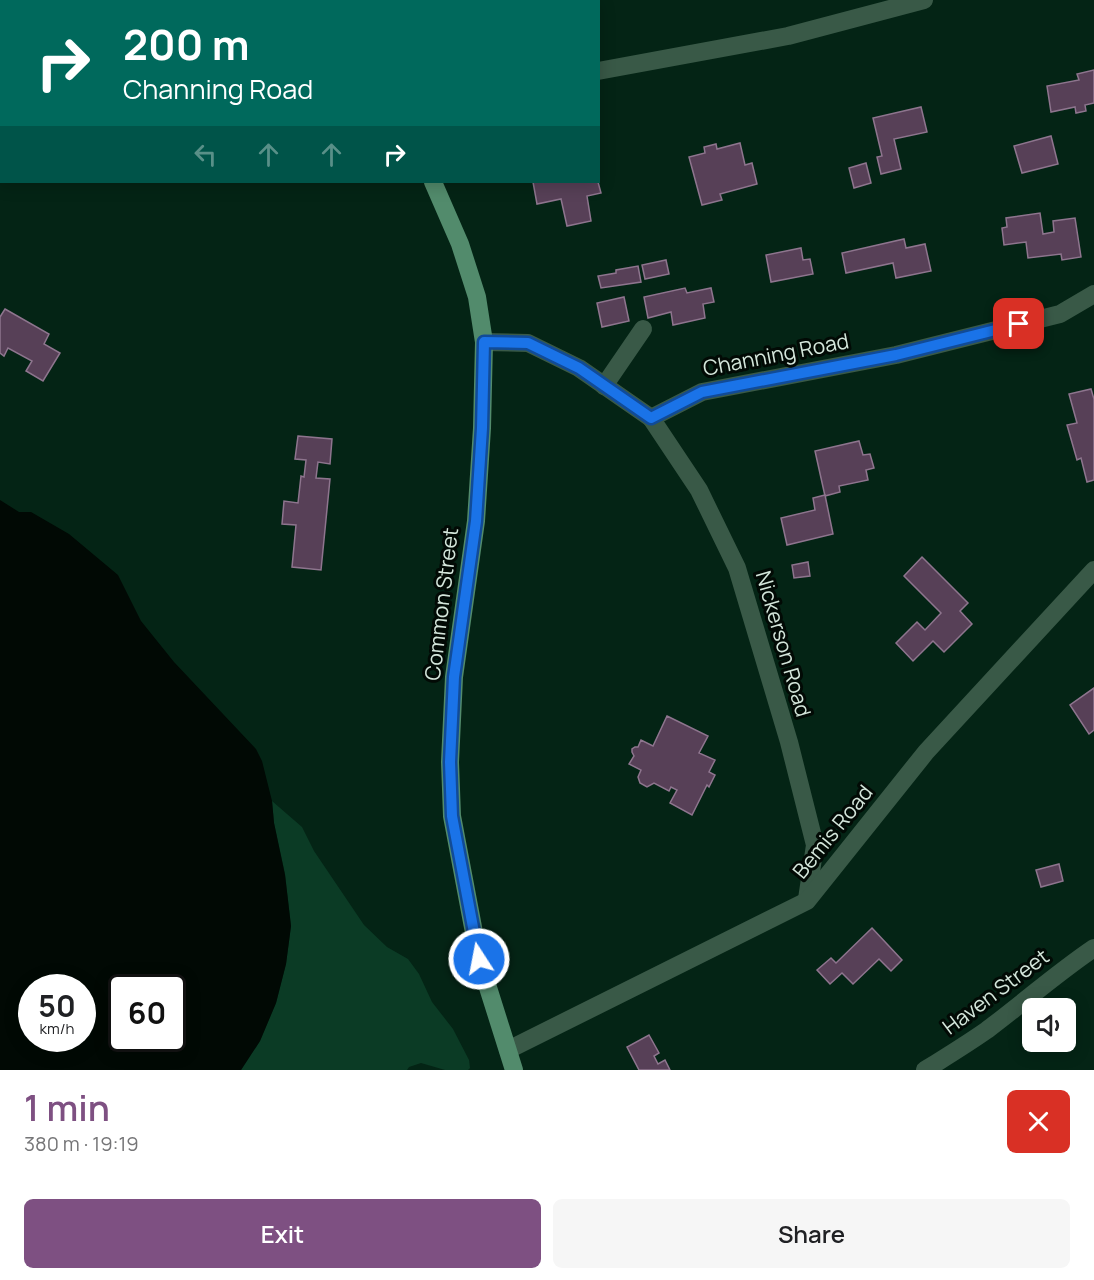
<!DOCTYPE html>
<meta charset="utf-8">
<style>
body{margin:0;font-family:Manrope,sans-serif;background:#f6f6f6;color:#202124;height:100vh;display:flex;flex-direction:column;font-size:22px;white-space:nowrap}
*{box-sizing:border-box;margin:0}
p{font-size:20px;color:#757577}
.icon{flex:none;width:33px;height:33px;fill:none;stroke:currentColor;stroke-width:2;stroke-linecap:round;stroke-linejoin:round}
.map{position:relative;height:1070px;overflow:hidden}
.drawer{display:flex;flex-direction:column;background:#fff;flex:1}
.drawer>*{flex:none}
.guide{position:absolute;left:0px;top:0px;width:600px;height:183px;box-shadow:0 3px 15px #0003;background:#00695c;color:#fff;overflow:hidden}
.controls{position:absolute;left:1022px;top:998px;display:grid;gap:12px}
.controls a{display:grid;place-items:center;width:54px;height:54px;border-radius:9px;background:#fff;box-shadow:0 3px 15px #0003;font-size:30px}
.speed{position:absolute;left:18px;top:974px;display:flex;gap:12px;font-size:30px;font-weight:700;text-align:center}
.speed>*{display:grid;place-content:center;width:78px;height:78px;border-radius:50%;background:#fff;box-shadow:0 3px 15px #0003;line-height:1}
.speed small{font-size:15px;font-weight:400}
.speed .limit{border:3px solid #111;border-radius:9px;background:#fff;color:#111}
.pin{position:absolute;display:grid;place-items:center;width:51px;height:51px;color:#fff;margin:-26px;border-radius:12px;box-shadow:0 3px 9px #0006}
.me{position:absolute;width:66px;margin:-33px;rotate:349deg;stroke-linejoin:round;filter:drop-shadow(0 0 4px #0008)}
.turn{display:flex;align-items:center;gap:21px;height:126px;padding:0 24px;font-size:27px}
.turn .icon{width:78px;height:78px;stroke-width:2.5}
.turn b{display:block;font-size:42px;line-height:51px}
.lanes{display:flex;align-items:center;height:57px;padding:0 24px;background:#0003;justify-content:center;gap:30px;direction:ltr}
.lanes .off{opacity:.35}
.round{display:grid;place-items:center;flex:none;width:63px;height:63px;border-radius:9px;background:#f6f6f6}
.headline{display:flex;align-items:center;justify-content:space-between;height:102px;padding:0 24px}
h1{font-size:36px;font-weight:600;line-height:45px;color:#7e5082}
.primary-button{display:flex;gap:12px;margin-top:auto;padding:12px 24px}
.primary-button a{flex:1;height:69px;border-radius:9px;background:#7e5082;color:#fff;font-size:24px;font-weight:600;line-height:69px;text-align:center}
.primary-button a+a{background:#f6f6f6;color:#202124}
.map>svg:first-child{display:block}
.green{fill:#0b3b25}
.water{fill:#010904;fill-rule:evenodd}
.building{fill:#574057;stroke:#8e758e;stroke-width:1.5}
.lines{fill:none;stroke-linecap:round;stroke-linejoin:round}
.minor{stroke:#395947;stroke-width:18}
.major{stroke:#528b6c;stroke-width:18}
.route-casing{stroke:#114b97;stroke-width:15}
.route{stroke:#1a73e8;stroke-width:10}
.labels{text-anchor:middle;stroke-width:6;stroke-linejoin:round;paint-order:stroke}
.street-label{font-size:21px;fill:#d4e6db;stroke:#020a05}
</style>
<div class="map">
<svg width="1094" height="1070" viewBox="0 0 1094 1070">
<rect width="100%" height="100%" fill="#042415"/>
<polygon class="green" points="272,801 302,827 314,851 364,925 387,947 408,959 419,974 432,1002 453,1029 469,1060 470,1068 468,1070 445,1070 421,1063 409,1067 407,1070 241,1070 260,1041 276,1003 286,964 291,926 285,874 274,823"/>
<path class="water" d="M0,500l19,12h12l38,22 49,41 23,46 33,41 82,87 6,12 10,40 2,22 11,52 6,51 -5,38 -10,39 -16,38 -19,29h-241zM32,987h50v51h-50zM122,987h50v51h-50z"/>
<g class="building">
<polygon points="1094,70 1094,103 1085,105 1086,111 1076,113 1075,107 1051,112 1047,86 1079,80 1077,74"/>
<polygon points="921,107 927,132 894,139 901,169 881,174 877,157 882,156 873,118"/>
<polygon points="1051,136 1058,164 1022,173 1014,146"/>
<polygon points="740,143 745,165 752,163 757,184 720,194 722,200 702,205 689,157 705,153 704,147 716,144 717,149"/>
<polygon points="866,163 871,183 854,188 849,168"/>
<polygon points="533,182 598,182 601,193 587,196 591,221 567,226 561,199 537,204"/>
<polygon points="1040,213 1043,234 1054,232 1053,221 1075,218 1081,257 1062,260 1061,254 1028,258 1026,242 1004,245 1002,228 1007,227 1006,218"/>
<polygon points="904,239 906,248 925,244 931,271 896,278 893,263 846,273 842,253"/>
<polygon points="801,248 803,260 810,259 813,274 771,282 766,255"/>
<polygon points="666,260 669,274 645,279 642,265"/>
<polygon points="638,266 641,282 601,288 598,276 616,273 616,270"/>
<polygon points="685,288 687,293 711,288 714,302 703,304 705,318 673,325 671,312 648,318 644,297"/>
<polygon points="624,297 629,321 602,327 597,303"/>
<polygon points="5,309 49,334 44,344 60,353 43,381 26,371 32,361 8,348 4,356 0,353 0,317"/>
<polygon points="1091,389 1094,399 1094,480 1087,482 1081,458 1077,460 1067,425 1077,423 1069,394"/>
<polygon points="298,436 332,439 330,464 318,462 316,478 330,479 321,570 292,567 296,525 282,524 284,501 298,503 301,476 304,477 306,460 295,459"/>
<polygon points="859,441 863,455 870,454 874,468 866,470 868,480 839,486 840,492 825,496 815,451"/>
<polygon points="825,495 833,534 787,545 781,518 815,510 813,498"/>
<polygon points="922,557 968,603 960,611 972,624 944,652 933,641 913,661 896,643 917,622 925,630 941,613 904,576"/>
<polygon points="808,562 810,576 794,578 792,565"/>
<polygon points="1094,688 1094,730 1089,734 1070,705"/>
<polygon points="667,716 708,736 699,753 715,760 709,772 715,775 709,787 707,785 692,815 670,803 677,790 671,787 669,791 654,783 647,787 640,783 638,777 641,770 629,764 634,756 632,752 632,749 635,747 638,747 641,740 653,746"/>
<polygon points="1059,864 1063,881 1041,887 1036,870"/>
<polygon points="872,928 902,960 891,971 879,959 853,984 842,973 830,984 817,970 831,958 836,963"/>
<polygon points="649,1035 659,1053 654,1056 658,1064 665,1060 670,1070 639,1070 627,1047"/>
</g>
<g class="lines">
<g class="minor">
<polyline points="598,71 788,36 924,0"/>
<polyline points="484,342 528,343 579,368 651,418 702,392 896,355 1060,314 1094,294"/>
<polyline points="604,386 643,329"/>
<polyline points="651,418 699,490 737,568 789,742 815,845 807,899"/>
<polyline points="508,1050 807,901 926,752 1094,570"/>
<path d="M925,1070c21,-13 42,-26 62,-40 36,-27 70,-57 107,-82"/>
</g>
<g class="major">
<polyline points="309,0 310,2"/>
<polyline points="433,182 460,244 477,297 484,342 482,428 476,521 454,677 450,762 452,816 479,959 514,1070"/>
</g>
</g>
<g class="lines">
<g class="route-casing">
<polyline id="route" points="479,959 452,816 450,762 454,677 476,521 482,428 484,342 528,343 579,368 651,418 702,392 896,355 1019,324"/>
</g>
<use href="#route" class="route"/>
</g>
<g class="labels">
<g class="street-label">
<text transform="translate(776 355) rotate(-11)" y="7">Channing Road</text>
<text transform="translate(442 604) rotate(-83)" y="7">Common Street</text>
<text transform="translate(783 644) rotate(74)" y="7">Nickerson Road</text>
<text transform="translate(833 832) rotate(-51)" y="7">Bemis Road</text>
<text transform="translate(996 992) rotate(-37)" y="7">Haven Street</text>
</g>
</g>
</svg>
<div class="controls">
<a><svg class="icon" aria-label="sound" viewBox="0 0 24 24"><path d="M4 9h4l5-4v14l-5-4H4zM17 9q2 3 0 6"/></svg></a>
</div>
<div class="speed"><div>50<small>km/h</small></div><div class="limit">60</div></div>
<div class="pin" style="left:1019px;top:324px;background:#d93025"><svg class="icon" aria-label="arrive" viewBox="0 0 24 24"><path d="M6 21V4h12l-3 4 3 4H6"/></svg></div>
<svg class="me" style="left:479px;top:959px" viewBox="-20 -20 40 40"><circle r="17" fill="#1a73e8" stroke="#fff" stroke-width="3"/><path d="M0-11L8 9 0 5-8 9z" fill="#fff"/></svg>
<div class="guide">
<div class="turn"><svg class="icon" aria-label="right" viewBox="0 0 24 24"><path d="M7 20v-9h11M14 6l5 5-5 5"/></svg><div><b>200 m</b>Channing Road</div></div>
<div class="lanes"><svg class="icon off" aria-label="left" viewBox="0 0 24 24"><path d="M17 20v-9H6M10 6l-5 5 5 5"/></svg><svg class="icon off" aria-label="ahead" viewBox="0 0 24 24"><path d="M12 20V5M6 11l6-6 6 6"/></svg><svg class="icon off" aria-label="ahead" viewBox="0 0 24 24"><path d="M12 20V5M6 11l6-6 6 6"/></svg><svg class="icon" aria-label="right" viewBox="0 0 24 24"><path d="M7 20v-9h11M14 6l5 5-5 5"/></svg></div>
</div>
</div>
<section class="drawer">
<div class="headline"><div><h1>1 min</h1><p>380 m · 19:19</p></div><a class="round" style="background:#d93025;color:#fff"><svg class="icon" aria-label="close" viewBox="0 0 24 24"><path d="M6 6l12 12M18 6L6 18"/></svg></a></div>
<div class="primary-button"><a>Exit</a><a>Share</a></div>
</section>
